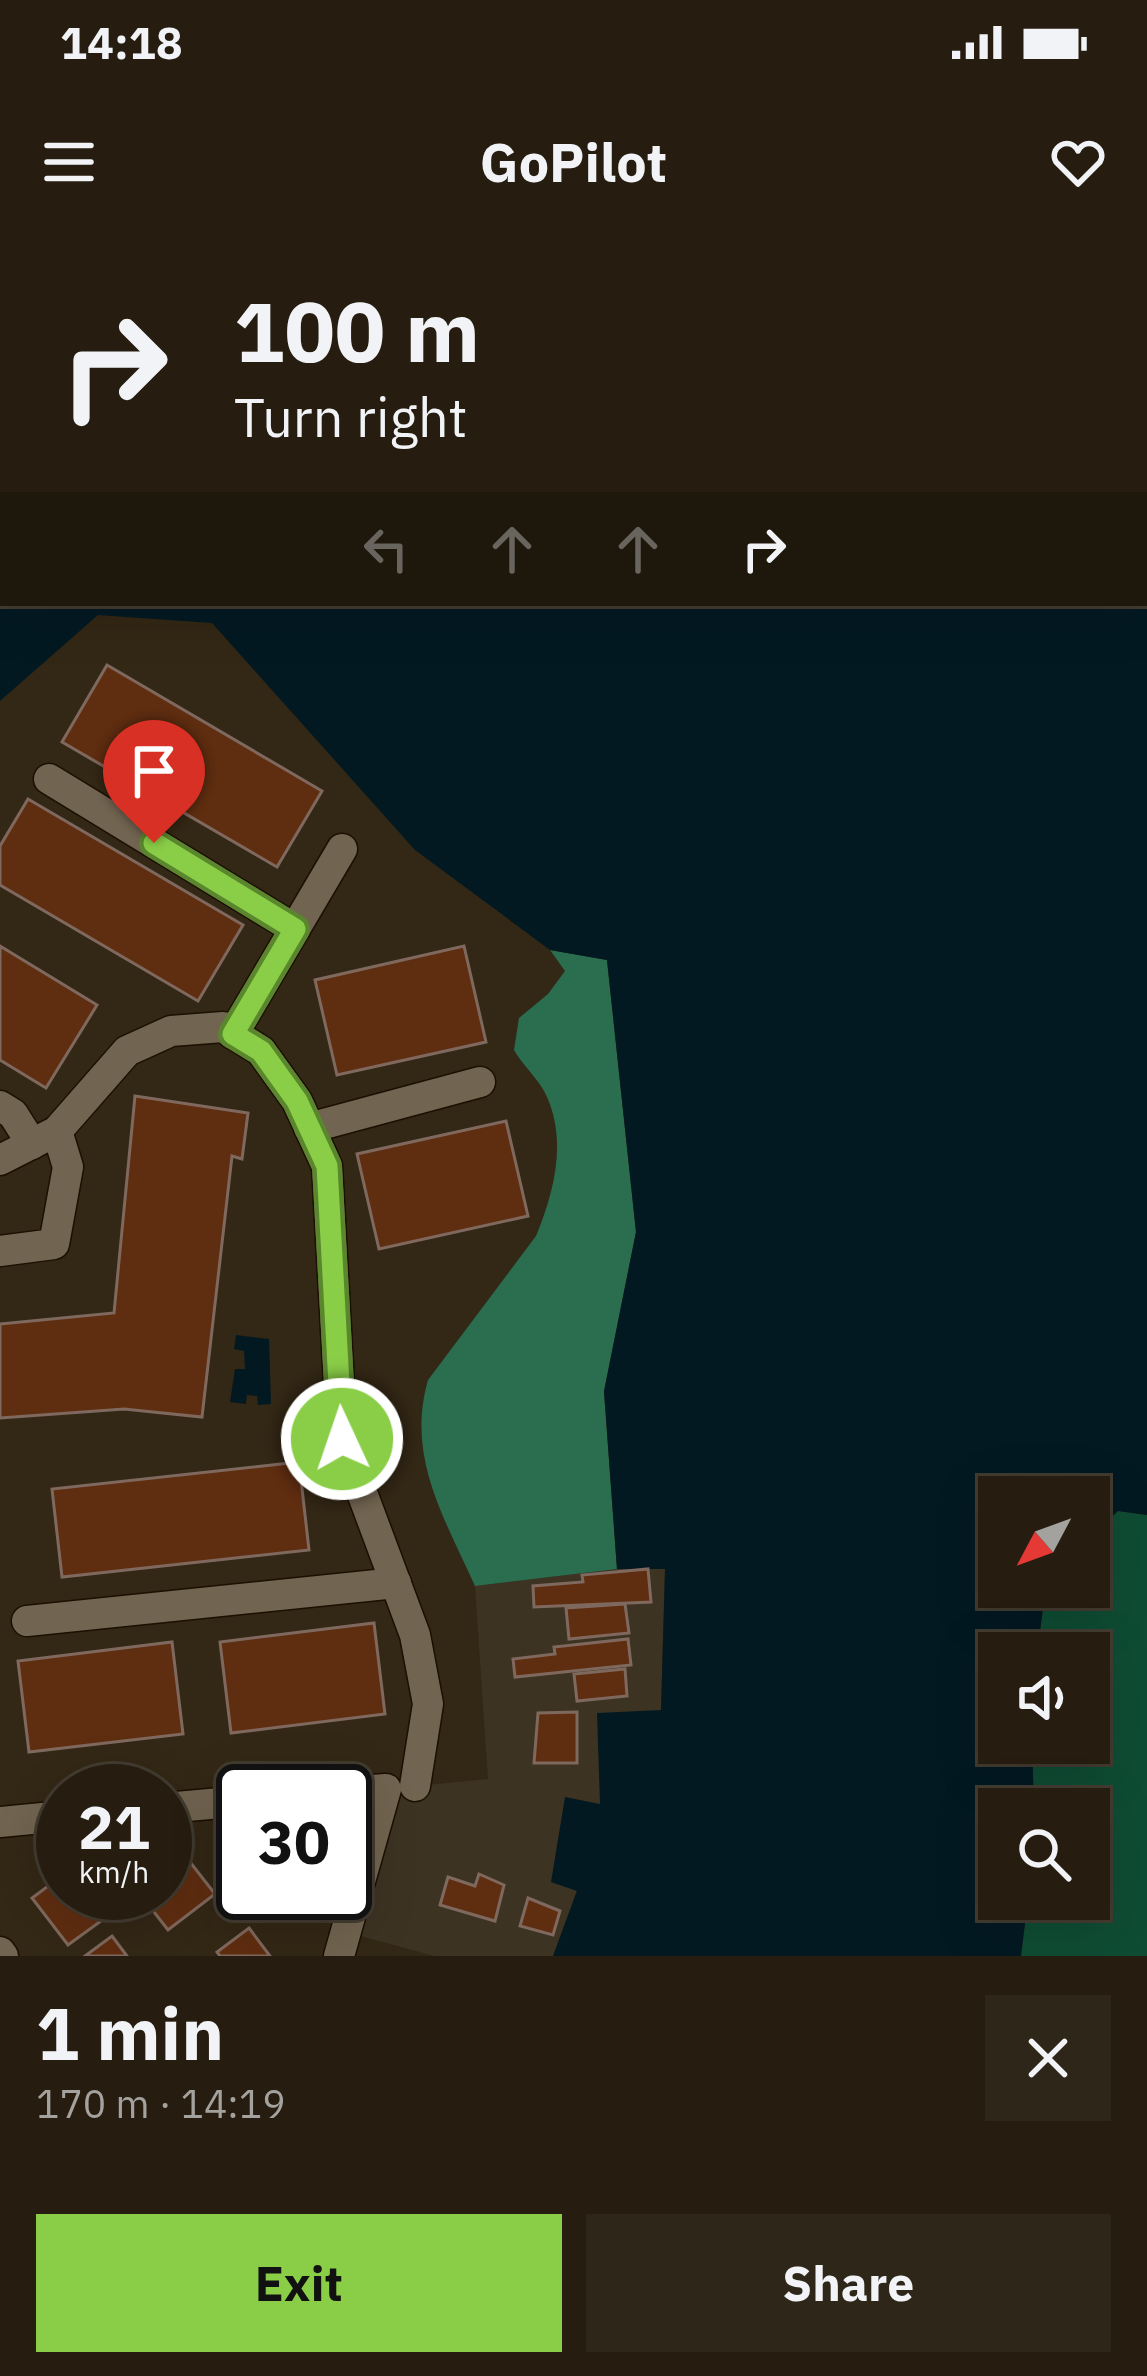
<!DOCTYPE html>
<meta charset="utf-8">
<style>
body{margin:0;font-family:"IBM Plex Sans",sans-serif;background:#2e2619;color:#f1f3f6;height:100vh;display:flex;flex-direction:column;font-size:45px;white-space:nowrap}
*{box-sizing:border-box;margin:0}
p{font-size:39px;color:#a4a29f}
.icon{flex:none;width:66px;height:66px;fill:none;stroke:currentColor;stroke-width:2;stroke-linecap:round;stroke-linejoin:round}
.map{position:relative;height:1716px;overflow:hidden}
.panel{display:flex;flex-direction:column;background:#261d10;flex:1}
.panel>*{flex:none}
.guide{position:absolute;left:0px;top:0px;width:1149px;height:366px;box-shadow:0 12px 48px #0002,0 0 0 3px #423b30;background:#261d10;color:#f1f3f6;overflow:hidden}
.needle{width:78px;rotate:229deg}
.controls{position:absolute;left:978px;top:1236px;display:grid;gap:24px}
.controls a{display:grid;place-items:center;width:132px;height:132px;border-radius:0px;background:#261d10;box-shadow:0 12px 48px #0002,0 0 0 3px #423b30;font-size:60px}
.speed{position:absolute;left:36px;top:1524px;display:flex;gap:24px;font-size:60px;font-weight:700;text-align:center}
.speed>*{display:grid;place-content:center;width:156px;height:156px;border-radius:50%;background:#261d10;box-shadow:0 12px 48px #0002,0 0 0 3px #423b30;line-height:1}
.speed small{font-size:30px;font-weight:400}
.speed .limit{border:6px solid #111;border-radius:18px;background:#fff;color:#111}
.pin{position:absolute;display:grid;place-items:center;width:102px;height:102px;color:#fff;margin:-123px -51px;border-radius:50% 50% 50% 0;rotate:-45deg;box-shadow:0 0 12px #0007}
.pin .icon{rotate:45deg}
.me{position:absolute;width:132px;margin:-66px;rotate:357deg;stroke-linejoin:round;filter:drop-shadow(0 0 9px #0008)}
.turn{display:flex;align-items:center;gap:42px;height:252px;padding:0 36px;font-size:54px}
.turn .icon{width:156px;height:156px;stroke-width:2.5}
.turn b{display:block;font-size:84px;line-height:102px}
.lanes{display:flex;align-items:center;height:114px;padding:0 36px;background:#0003;justify-content:center;gap:60px;direction:ltr}
.lanes .off{opacity:.35}
.round{display:grid;place-items:center;flex:none;width:126px;height:126px;border-radius:0px;background:#2e2619}
.overview{display:flex;align-items:center;justify-content:space-between;height:204px;padding:0 36px}
h1{font-size:72px;font-weight:700;line-height:90px}
.cta{display:flex;gap:24px;margin-top:auto;padding:24px 36px}
.cta a{flex:1;height:138px;border-radius:0px;background:#8ace47;color:#111;font-size:48px;font-weight:700;line-height:138px;text-align:center}
.cta a+a{background:#2e2619;color:#f1f3f6}
.status{display:flex;justify-content:space-between;align-items:center;height:84px;padding:0 60px;background:#261d10;direction:ltr}
.status svg{height:33px;fill:currentColor}
header{display:flex;justify-content:space-between;align-items:center;height:156px;padding:0 36px;background:#261d10;font-size:54px;font-weight:700}
.map>svg:first-child{display:block}
.commercial{fill:#3d3323}
.green{fill:#0f4c34}
.forest{fill:#2a6d4f}
.water{fill:#031922}
.building{fill:#5f2d10;stroke:#7f685d;stroke-width:3}
.lines{fill:none;stroke-linecap:round;stroke-linejoin:round}
.minor-casing{stroke:#1b1001;stroke-width:33}
.minor{stroke:#716450;stroke-width:30}
.route-casing{stroke:#5a862e;stroke-width:30}
.route{stroke:#8ace47;stroke-width:21}
</style>
<div class="status"><b>14:18</b><svg viewBox="0 0 49 12"><path d="M0 12V9h3v3zM5 12V6h3v6zM10 12V3h3v9zM15 12V0h3v12zM26 1h20v11H26zM47 4h2v5h-2z"/></svg></div>
<header><svg class="icon" aria-label="menu" viewBox="0 0 24 24"><path d="M4 6h16M4 12h16M4 18h16"/></svg>GoPilot<svg class="icon" aria-label="heart" viewBox="0 0 24 24"><path d="M12 20l-8-8c-3-5 5-10 8-4 3-6 11-1 8 4z"/></svg></header>
<div class="map">
<svg width="1147" height="1716" viewBox="0 0 1147 1716">
<rect width="100%" height="100%" fill="#332715"/>
<polygon class="commercial" points="665,1328 661,1471 600,1565 566,1558 577,1650 553,1716 434,1716 346,1692 386,1549 488,1539 475,1346 617,1329"/>
<polygon class="green" points="1118,1271 1147,1275 1147,1716 1021,1716 1028,1659 1089,1659 1089,1569 1034,1569 1032,1503 1089,1503 1089,1413 1037,1413 1046,1347 1089,1347 1089,1298"/>
<path class="forest" d="M550,710l57,10 29,272 -32,160 13,177 -142,17c-31,-69 -69,-129 -47,-206l108,-144c18,-44 31,-94 11,-139 -7,-17 -24,-31 -33,-47l5,-32 29,-24 17,-23z"/>
<g class="water">
<polygon points="144,0 1147,0 1147,1275 1118,1271 1089,1298 1089,1257 999,1257 999,1347 1046,1347 1037,1413 999,1413 999,1503 1032,1503 1034,1569 999,1569 999,1659 1028,1659 1021,1716 553,1716 577,1651 551,1642 565,1557 600,1564 597,1473 661,1470 665,1329 617,1329 604,1151 636,992 607,720 550,710 415,610 212,383 98,375 0,461 0,237 3,237 3,363 1146,363 1146,3"/>
<polygon points="236,1095 269,1099 271,1164 258,1165 257,1156 247,1155 246,1164 230,1162 235,1129 245,1129 244,1111 234,1109"/>
</g>
<g class="building">
<polygon points="107,425 322,551 277,627 62,502"/>
<polygon points="28,559 243,685 198,761 0,645 0,606"/>
<polygon points="0,706 97,765 46,848 0,820"/>
<polygon points="464,706 486,802 337,835 315,740"/>
<polygon points="135,856 248,873 242,919 232,916 202,1177 124,1169 0,1178 0,1084 114,1073"/>
<polygon points="506,881 528,976 379,1009 357,914"/>
<polygon points="299,1222 309,1310 62,1337 52,1249"/>
<polygon points="648,1329 651,1362 534,1367 533,1346 583,1342 582,1335"/>
<polygon points="625,1364 629,1393 569,1399 566,1368"/>
<polygon points="374,1383 385,1474 231,1493 220,1402"/>
<polygon points="628,1399 631,1425 515,1437 513,1419 555,1414 554,1407"/>
<polygon points="172,1402 183,1494 29,1512 18,1421"/>
<polygon points="625,1429 627,1456 577,1461 574,1434"/>
<polygon points="577,1472 577,1523 534,1523 538,1473"/>
<polygon points="190,1622 215,1654 168,1690 143,1658 149,1653 165,1653 165,1641"/>
<polygon points="479,1634 504,1645 495,1681 440,1665 448,1637 475,1646"/>
<polygon points="63,1635 63,1653 80,1653 101,1681 68,1705 32,1658"/>
<polygon points="528,1658 560,1671 553,1695 520,1686"/>
<polygon points="249,1688 270,1716 220,1716 217,1712"/>
<polygon points="112,1696 127,1716 85,1716"/>
</g>
<g class="lines">
<g class="minor-casing">
<g id="minor">
<polyline points="49,539 295,689"/>
<polyline points="233,794 342,609"/>
<polyline points="0,866 13,874 32,904"/>
<polyline points="309,888 480,842"/>
<polyline points="0,920 57,891 127,811 171,791 223,787 261,811 297,861 327,926 342,1199 415,1395 428,1464 415,1546"/>
<polyline points="0,1011 54,1004 68,927 57,891"/>
<polyline points="27,1381 396,1343"/>
<polyline points="165,1568 243,1561"/>
<polyline points="0,1582 63,1576"/>
<polyline points="0,1712 3,1716"/>
<polyline points="339,1716 386,1549 345,1552"/>
</g>
</g>
<use href="#minor" class="minor"/>
</g>
<g class="lines">
<g class="route-casing">
<polyline id="route" points="154,603 295,689 233,794 261,811 297,861 327,926 342,1199"/>
</g>
<use href="#route" class="route"/>
</g>
</svg>
<div class="controls">
<a><svg class="needle" viewBox="-14 -14 28 28"><path d="M0-13l5 13h-10z" fill="#e53935"/><path d="M0 13l5-13h-10z" fill="#a4a29f"/></svg></a>
<a><svg class="icon" aria-label="sound" viewBox="0 0 24 24"><path d="M4 9h4l5-4v14l-5-4H4zM17 9q2 3 0 6"/></svg></a>
<a><svg class="icon" aria-label="search" viewBox="0 0 24 24"><circle cx="10" cy="10" r="6"/><path d="M15 15l6 6"/></svg></a>
</div>
<div class="speed"><div>21<small>km/h</small></div><div class="limit">30</div></div>
<div class="pin" style="left:154px;top:603px;background:#d93025"><svg class="icon" aria-label="arrive" viewBox="0 0 24 24"><path d="M6 21V4h12l-3 4 3 4H6"/></svg></div>
<svg class="me" style="left:342px;top:1199px" viewBox="-20 -20 40 40"><circle r="17" fill="#8ace47" stroke="#fff" stroke-width="3"/><path d="M0-11L8 9 0 5-8 9z" fill="#fff"/></svg>
<div class="guide">
<div class="turn"><svg class="icon" aria-label="right" viewBox="0 0 24 24"><path d="M7 20v-9h11M14 6l5 5-5 5"/></svg><div><b>100 m</b>Turn right</div></div>
<div class="lanes"><svg class="icon off" aria-label="left" viewBox="0 0 24 24"><path d="M17 20v-9H6M10 6l-5 5 5 5"/></svg><svg class="icon off" aria-label="ahead" viewBox="0 0 24 24"><path d="M12 20V5M6 11l6-6 6 6"/></svg><svg class="icon off" aria-label="ahead" viewBox="0 0 24 24"><path d="M12 20V5M6 11l6-6 6 6"/></svg><svg class="icon" aria-label="right" viewBox="0 0 24 24"><path d="M7 20v-9h11M14 6l5 5-5 5"/></svg></div>
</div>
</div>
<section class="panel">
<div class="overview"><div><h1>1 min</h1><p>170 m · 14:19</p></div><a class="round"><svg class="icon" aria-label="close" viewBox="0 0 24 24"><path d="M6 6l12 12M18 6L6 18"/></svg></a></div>
<div class="cta"><a>Exit</a><a>Share</a></div>
</section>
